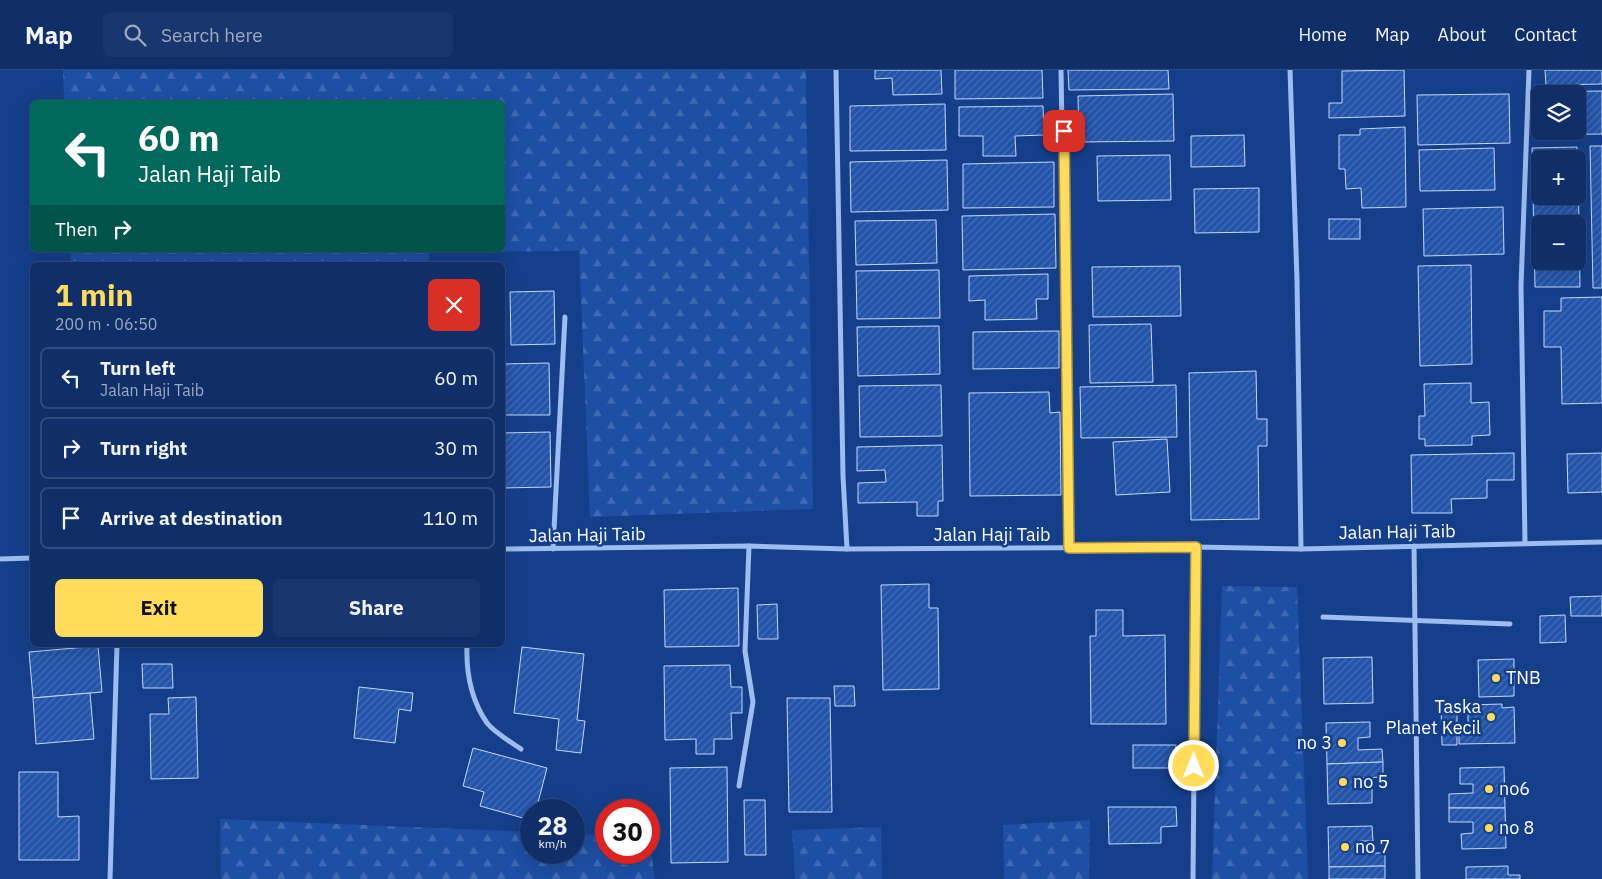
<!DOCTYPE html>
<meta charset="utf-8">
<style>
body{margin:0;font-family:"IBM Plex Sans",sans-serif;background:#19376e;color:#f1f3f6;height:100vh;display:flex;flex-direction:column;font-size:19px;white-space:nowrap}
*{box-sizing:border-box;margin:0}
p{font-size:16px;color:#9ca9c0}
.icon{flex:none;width:28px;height:28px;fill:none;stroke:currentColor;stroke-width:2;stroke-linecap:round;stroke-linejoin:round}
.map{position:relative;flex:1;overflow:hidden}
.sheet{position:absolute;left:30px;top:192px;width:475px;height:385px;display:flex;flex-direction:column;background:#102f68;border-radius:8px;box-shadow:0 5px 20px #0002,0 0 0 1px #304a7c}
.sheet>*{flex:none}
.guide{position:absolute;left:30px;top:30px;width:475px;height:152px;border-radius:8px;box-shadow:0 5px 20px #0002,0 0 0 1px #304a7c;background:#00695c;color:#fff;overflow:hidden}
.buttons{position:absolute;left:1531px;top:15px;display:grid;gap:10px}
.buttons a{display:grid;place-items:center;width:55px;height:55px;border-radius:8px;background:#102f68;box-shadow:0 5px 20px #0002,0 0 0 1px #304a7c;font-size:25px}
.speed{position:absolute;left:520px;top:729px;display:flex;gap:10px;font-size:25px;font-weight:700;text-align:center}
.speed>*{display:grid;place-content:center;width:65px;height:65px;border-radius:50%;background:#102f68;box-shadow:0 5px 20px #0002,0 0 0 1px #304a7c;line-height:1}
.speed small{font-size:12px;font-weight:400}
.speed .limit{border:8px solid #d22;background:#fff;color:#111}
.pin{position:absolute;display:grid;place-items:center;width:42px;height:42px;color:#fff;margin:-21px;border-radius:10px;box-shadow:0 2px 8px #0006}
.me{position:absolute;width:55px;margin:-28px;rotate:0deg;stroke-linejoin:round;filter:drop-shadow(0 0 4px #0008)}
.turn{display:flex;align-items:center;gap:18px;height:105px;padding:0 25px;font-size:22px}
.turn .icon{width:65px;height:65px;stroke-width:2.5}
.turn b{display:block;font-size:35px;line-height:42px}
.then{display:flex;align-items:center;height:48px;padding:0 25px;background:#0003;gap:10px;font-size:19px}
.round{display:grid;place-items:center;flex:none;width:52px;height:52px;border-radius:8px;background:#19376e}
.overview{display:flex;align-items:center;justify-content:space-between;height:85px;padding:0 25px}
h1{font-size:30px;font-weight:800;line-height:38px;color:#ffdd5b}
.primary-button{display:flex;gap:10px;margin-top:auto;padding:10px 25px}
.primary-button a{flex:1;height:58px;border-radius:8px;background:#ffdd5b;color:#111;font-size:20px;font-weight:800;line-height:58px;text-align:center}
.primary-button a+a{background:#19376e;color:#f1f3f6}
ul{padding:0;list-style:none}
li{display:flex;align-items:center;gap:15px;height:62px;margin:0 10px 8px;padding:0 15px;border:2px solid #304a7c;border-radius:8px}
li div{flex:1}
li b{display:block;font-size:19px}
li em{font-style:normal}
header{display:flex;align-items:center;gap:30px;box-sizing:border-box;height:70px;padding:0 25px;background:#102f68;border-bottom:1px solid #304a7c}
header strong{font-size:24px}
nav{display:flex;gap:28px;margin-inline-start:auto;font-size:18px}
.search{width:350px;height:45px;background:#19376e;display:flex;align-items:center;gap:12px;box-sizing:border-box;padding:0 18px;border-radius:8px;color:#9ca9c0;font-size:19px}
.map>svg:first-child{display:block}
.forest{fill:url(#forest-firs)}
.building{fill:url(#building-hatch);stroke:#c3d8fb;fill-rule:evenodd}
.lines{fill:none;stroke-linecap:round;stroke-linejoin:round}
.minor{stroke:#9dbcef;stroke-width:5}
.route-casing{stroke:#a6903b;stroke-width:12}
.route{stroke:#ffdd5b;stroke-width:9}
.poi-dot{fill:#ffdd5b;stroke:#153f8a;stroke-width:2}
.labels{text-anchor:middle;stroke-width:5;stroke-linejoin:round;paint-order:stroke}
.street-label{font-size:18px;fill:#fff;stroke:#153f8a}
.poi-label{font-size:18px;fill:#fff;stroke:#153f8a;text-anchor:start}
</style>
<header>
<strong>Map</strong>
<div class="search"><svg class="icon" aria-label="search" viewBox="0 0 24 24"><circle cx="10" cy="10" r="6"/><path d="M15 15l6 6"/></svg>Search here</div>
<nav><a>Home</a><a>Map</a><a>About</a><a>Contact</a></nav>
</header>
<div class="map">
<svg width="1602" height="809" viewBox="0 0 1602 809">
<defs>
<pattern id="forest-firs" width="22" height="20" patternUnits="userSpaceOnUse" patternTransform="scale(1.25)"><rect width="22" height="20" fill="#1d4fa4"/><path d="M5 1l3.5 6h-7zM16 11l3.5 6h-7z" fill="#3f69b2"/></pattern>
<pattern id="building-hatch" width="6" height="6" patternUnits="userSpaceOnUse" patternTransform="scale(1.25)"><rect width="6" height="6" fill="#2354a9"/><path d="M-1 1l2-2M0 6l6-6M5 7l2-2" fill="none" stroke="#446eb6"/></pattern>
</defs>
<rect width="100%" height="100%" fill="#153f8a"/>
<g class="forest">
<polygon points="63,0 806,0 813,439 590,447 579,181 429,182 429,195 71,195 70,180 502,180 502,32 64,32"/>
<polygon points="1222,516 1297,517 1308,809 1212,809"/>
<polygon points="220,749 531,762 531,782 574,782 574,764 606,765 606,782 649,782 649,767 655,809 221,809"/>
<polygon points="1090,750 1089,809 1004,809 1003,755"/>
<polygon points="881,757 882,809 795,809 792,760"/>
</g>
<g class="building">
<polygon points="875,0 941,0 942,24 893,25 892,8 875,9"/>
<polygon points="955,0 1042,0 1043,28 955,29"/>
<polygon points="1068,0 1168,0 1169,19 1069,20"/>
<polygon points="1404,0 1405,46 1329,48 1329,33 1342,33 1342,1"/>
<polygon points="1545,0 1602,0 1602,14 1546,15"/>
<path d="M1602,21v43l-63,1 -1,-43zM1540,24h38v37h-38z"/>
<polygon points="1173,24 1174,71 1079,72 1078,26"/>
<polygon points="1509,24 1510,73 1418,75 1417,25"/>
<polygon points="945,34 946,80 850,81 850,36"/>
<polygon points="1043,36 1044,65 1015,66 1016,86 983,86 983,66 959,66 959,37"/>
<polygon points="1405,57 1406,137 1362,138 1361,118 1346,119 1345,99 1339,99 1339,65 1360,65 1360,59"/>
<polygon points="1244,65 1245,96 1191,97 1191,66"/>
<polygon points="1590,76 1602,76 1602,218 1593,218"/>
<path d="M1577,77v12h-37v37h38v-34l2,125h-45l-3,-139zM1540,154h38v37h-38z"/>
<polygon points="1494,78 1495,120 1420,121 1419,80"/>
<polygon points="1170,85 1171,130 1098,131 1097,86"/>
<polygon points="947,90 948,140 851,142 850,92"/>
<polygon points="1054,92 1054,137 963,138 963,94"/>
<polygon points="1259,118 1259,162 1195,163 1194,119"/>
<polygon points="1503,137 1504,184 1424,186 1423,139"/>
<polygon points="1055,144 1056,198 963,200 962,146"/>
<rect x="1329" y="149" width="31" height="20"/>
<polygon points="936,150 937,193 856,195 855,151"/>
<polygon points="1471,195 1472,294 1420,296 1418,196"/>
<polygon points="1180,196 1181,246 1093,247 1092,197"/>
<polygon points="939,200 940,248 857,249 856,201"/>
<polygon points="1048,204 1048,229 1036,229 1037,249 985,250 985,230 969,231 969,206"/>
<polygon points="554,221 555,274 511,275 510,222"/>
<polygon points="1602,227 1602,333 1562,334 1561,277 1544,277 1544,241 1561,241 1561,228"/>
<polygon points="1151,254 1153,312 1090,313 1089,255"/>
<polygon points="939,256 940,304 858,306 857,257"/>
<polygon points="1059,261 1059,298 973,299 973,262"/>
<polygon points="549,293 550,345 504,345 503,294"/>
<polygon points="1256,301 1257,349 1267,349 1267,376 1258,376 1259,449 1191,450 1189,303"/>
<polygon points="1471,313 1471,333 1489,332 1490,365 1472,366 1472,375 1425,376 1425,369 1419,369 1419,346 1425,346 1424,314"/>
<polygon points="941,315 942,366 860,367 859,316"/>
<polygon points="1176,315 1177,367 1081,368 1080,317"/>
<polygon points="1049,322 1050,343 1060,342 1061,425 970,426 969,323"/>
<polygon points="550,362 551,417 502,418 502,363"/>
<polygon points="1167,369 1170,422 1116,425 1113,372"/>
<polygon points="942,375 943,431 938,431 938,446 917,446 917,432 858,433 858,413 886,412 885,400 857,401 857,377"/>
<polygon points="1514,383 1514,410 1487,410 1487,428 1451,429 1452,443 1412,443 1411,385"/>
<polygon points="1602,383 1602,422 1568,423 1567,384"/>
<polygon points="929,514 929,538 938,538 939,619 883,620 881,515"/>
<polygon points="738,518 739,576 665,577 664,520"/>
<polygon points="1602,526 1602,546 1571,546 1570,527"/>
<polygon points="777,534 778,569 758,569 757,535"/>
<polygon points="1096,540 1123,540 1123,566 1165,565 1166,654 1091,654 1090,566 1096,566"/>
<polygon points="1565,545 1566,572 1540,573 1540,546"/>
<polygon points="98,576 102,622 33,628 29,582"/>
<polygon points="522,577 584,584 577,650 585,651 581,683 556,680 559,649 514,643"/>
<polygon points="1372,587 1373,633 1324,634 1323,588"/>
<polygon points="1514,589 1514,626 1479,627 1478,590"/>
<polygon points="142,594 172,594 173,618 143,618"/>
<polygon points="730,595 731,617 742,617 742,643 731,643 732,669 714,669 714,684 696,684 696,669 665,670 664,596"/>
<polygon points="834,616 854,616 855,636 835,636"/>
<polygon points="359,617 413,623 411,641 399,639 395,673 354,668"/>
<polygon points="90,623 94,669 36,674 33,628"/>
<polygon points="196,627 198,708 151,709 150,644 169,644 168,628"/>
<polygon points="787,628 830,628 832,742 789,742"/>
<polygon points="1502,634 1502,638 1514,637 1515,673 1459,674 1459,656 1468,656 1468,635"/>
<polygon points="1441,636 1457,636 1457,675 1442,675"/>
<polygon points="1370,652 1370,667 1358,668 1358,680 1382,679 1383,692 1327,694 1326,653"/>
<rect x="1133" y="675" width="43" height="23"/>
<polygon points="473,678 547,698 536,740 531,740 531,764 527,763 530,750 480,736 484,722 463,716"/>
<polygon points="1383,692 1383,707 1359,708 1359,717 1372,717 1372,733 1328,734 1327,694"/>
<polygon points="727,697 728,792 671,793 670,698"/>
<polygon points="1504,697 1505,738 1449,738 1449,724 1473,723 1473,714 1460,714 1460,698"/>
<polygon points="19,702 58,702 58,747 79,746 79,790 19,790"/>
<polygon points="744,730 765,730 766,785 745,785"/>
<polygon points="1108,737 1176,737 1177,756 1161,757 1161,773 1109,774"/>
<polygon points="1449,738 1505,738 1506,778 1462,779 1461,764 1473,763 1473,752 1449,752"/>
<polygon points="1372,756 1373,771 1360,771 1361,783 1385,783 1385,796 1329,797 1328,757"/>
<polygon points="1385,796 1385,809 1329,809 1329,797"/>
<polygon points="1508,796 1508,805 1520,805 1520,809 1466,809 1466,797"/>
</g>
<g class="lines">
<g class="minor">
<polyline points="836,0 843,406 847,479"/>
<polyline points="1061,0 1069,478"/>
<polyline points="1290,0 1297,210 1301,479"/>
<polyline points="1525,473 1521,216 1529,0"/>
<polyline points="1414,476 1418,809"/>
<polyline points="502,479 749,476 847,479 1196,477 1301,479 1602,472"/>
<polyline points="553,479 565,247"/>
<polyline points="0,489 32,488"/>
<polyline points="1323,547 1510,554"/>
<path d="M467,575c-1,27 4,55 20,78 8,10 24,19 34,26"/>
<polyline points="739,716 753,632 745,581 749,476"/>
<polyline points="110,809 117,575"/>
<polyline points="1193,809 1196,477"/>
</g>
</g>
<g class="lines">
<g class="route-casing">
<polyline id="route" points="1064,61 1069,478 1196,477 1194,696"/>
</g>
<use href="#route" class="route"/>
</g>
<g class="poi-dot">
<circle cx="1496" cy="608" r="5"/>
<circle cx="1491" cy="647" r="5"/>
<circle cx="1342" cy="673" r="5"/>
<circle cx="1343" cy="712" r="5"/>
<circle cx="1489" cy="719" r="5"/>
<circle cx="1489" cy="758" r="5"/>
<circle cx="1345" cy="777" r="5"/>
</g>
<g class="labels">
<g class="street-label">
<text transform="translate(1397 462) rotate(-1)" y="6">Jalan Haji Taib</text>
<text transform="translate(587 465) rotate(-1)" y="6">Jalan Haji Taib</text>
<text x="992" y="471">Jalan Haji Taib</text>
</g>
<g class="poi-label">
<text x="1506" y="614">TNB</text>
<text x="1481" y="643" text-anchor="end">Taska<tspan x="1481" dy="21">Planet Kecil</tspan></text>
<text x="1332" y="679" text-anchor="end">no 3</text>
<text x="1353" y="718">no 5</text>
<text x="1499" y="725">no6</text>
<text x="1499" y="764">no 8</text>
<text x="1355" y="783">no 7</text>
</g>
</g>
</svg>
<div class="buttons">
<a><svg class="icon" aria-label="layers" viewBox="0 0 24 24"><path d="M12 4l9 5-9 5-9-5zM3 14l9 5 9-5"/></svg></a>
<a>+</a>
<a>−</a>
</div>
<div class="speed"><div>28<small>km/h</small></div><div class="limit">30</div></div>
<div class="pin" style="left:1064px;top:61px;background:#d93025"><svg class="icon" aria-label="arrive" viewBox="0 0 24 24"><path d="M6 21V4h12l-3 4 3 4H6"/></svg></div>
<svg class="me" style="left:1194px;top:696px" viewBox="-20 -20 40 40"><circle r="17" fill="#ffdd5b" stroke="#fff" stroke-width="3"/><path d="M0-11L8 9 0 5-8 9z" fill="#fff"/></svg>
<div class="guide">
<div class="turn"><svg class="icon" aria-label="left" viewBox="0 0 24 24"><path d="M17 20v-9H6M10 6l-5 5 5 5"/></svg><div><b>60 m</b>Jalan Haji Taib</div></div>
<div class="then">Then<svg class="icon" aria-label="right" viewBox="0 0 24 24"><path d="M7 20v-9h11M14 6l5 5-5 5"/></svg></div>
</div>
<section class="sheet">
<div class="overview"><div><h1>1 min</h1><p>200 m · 06:50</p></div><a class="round" style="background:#d93025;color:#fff"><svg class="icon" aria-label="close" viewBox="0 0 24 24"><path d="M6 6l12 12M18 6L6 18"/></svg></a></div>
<ul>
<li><svg class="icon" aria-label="left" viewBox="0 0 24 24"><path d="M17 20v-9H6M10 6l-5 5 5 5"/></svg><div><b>Turn left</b><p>Jalan Haji Taib</p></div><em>60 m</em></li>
<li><svg class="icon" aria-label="right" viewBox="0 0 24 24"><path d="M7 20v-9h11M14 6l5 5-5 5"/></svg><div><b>Turn right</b></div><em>30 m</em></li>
<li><svg class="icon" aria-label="arrive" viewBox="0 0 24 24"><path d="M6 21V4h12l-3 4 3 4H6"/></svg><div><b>Arrive at destination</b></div><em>110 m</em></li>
</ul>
<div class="primary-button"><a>Exit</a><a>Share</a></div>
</section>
</div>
